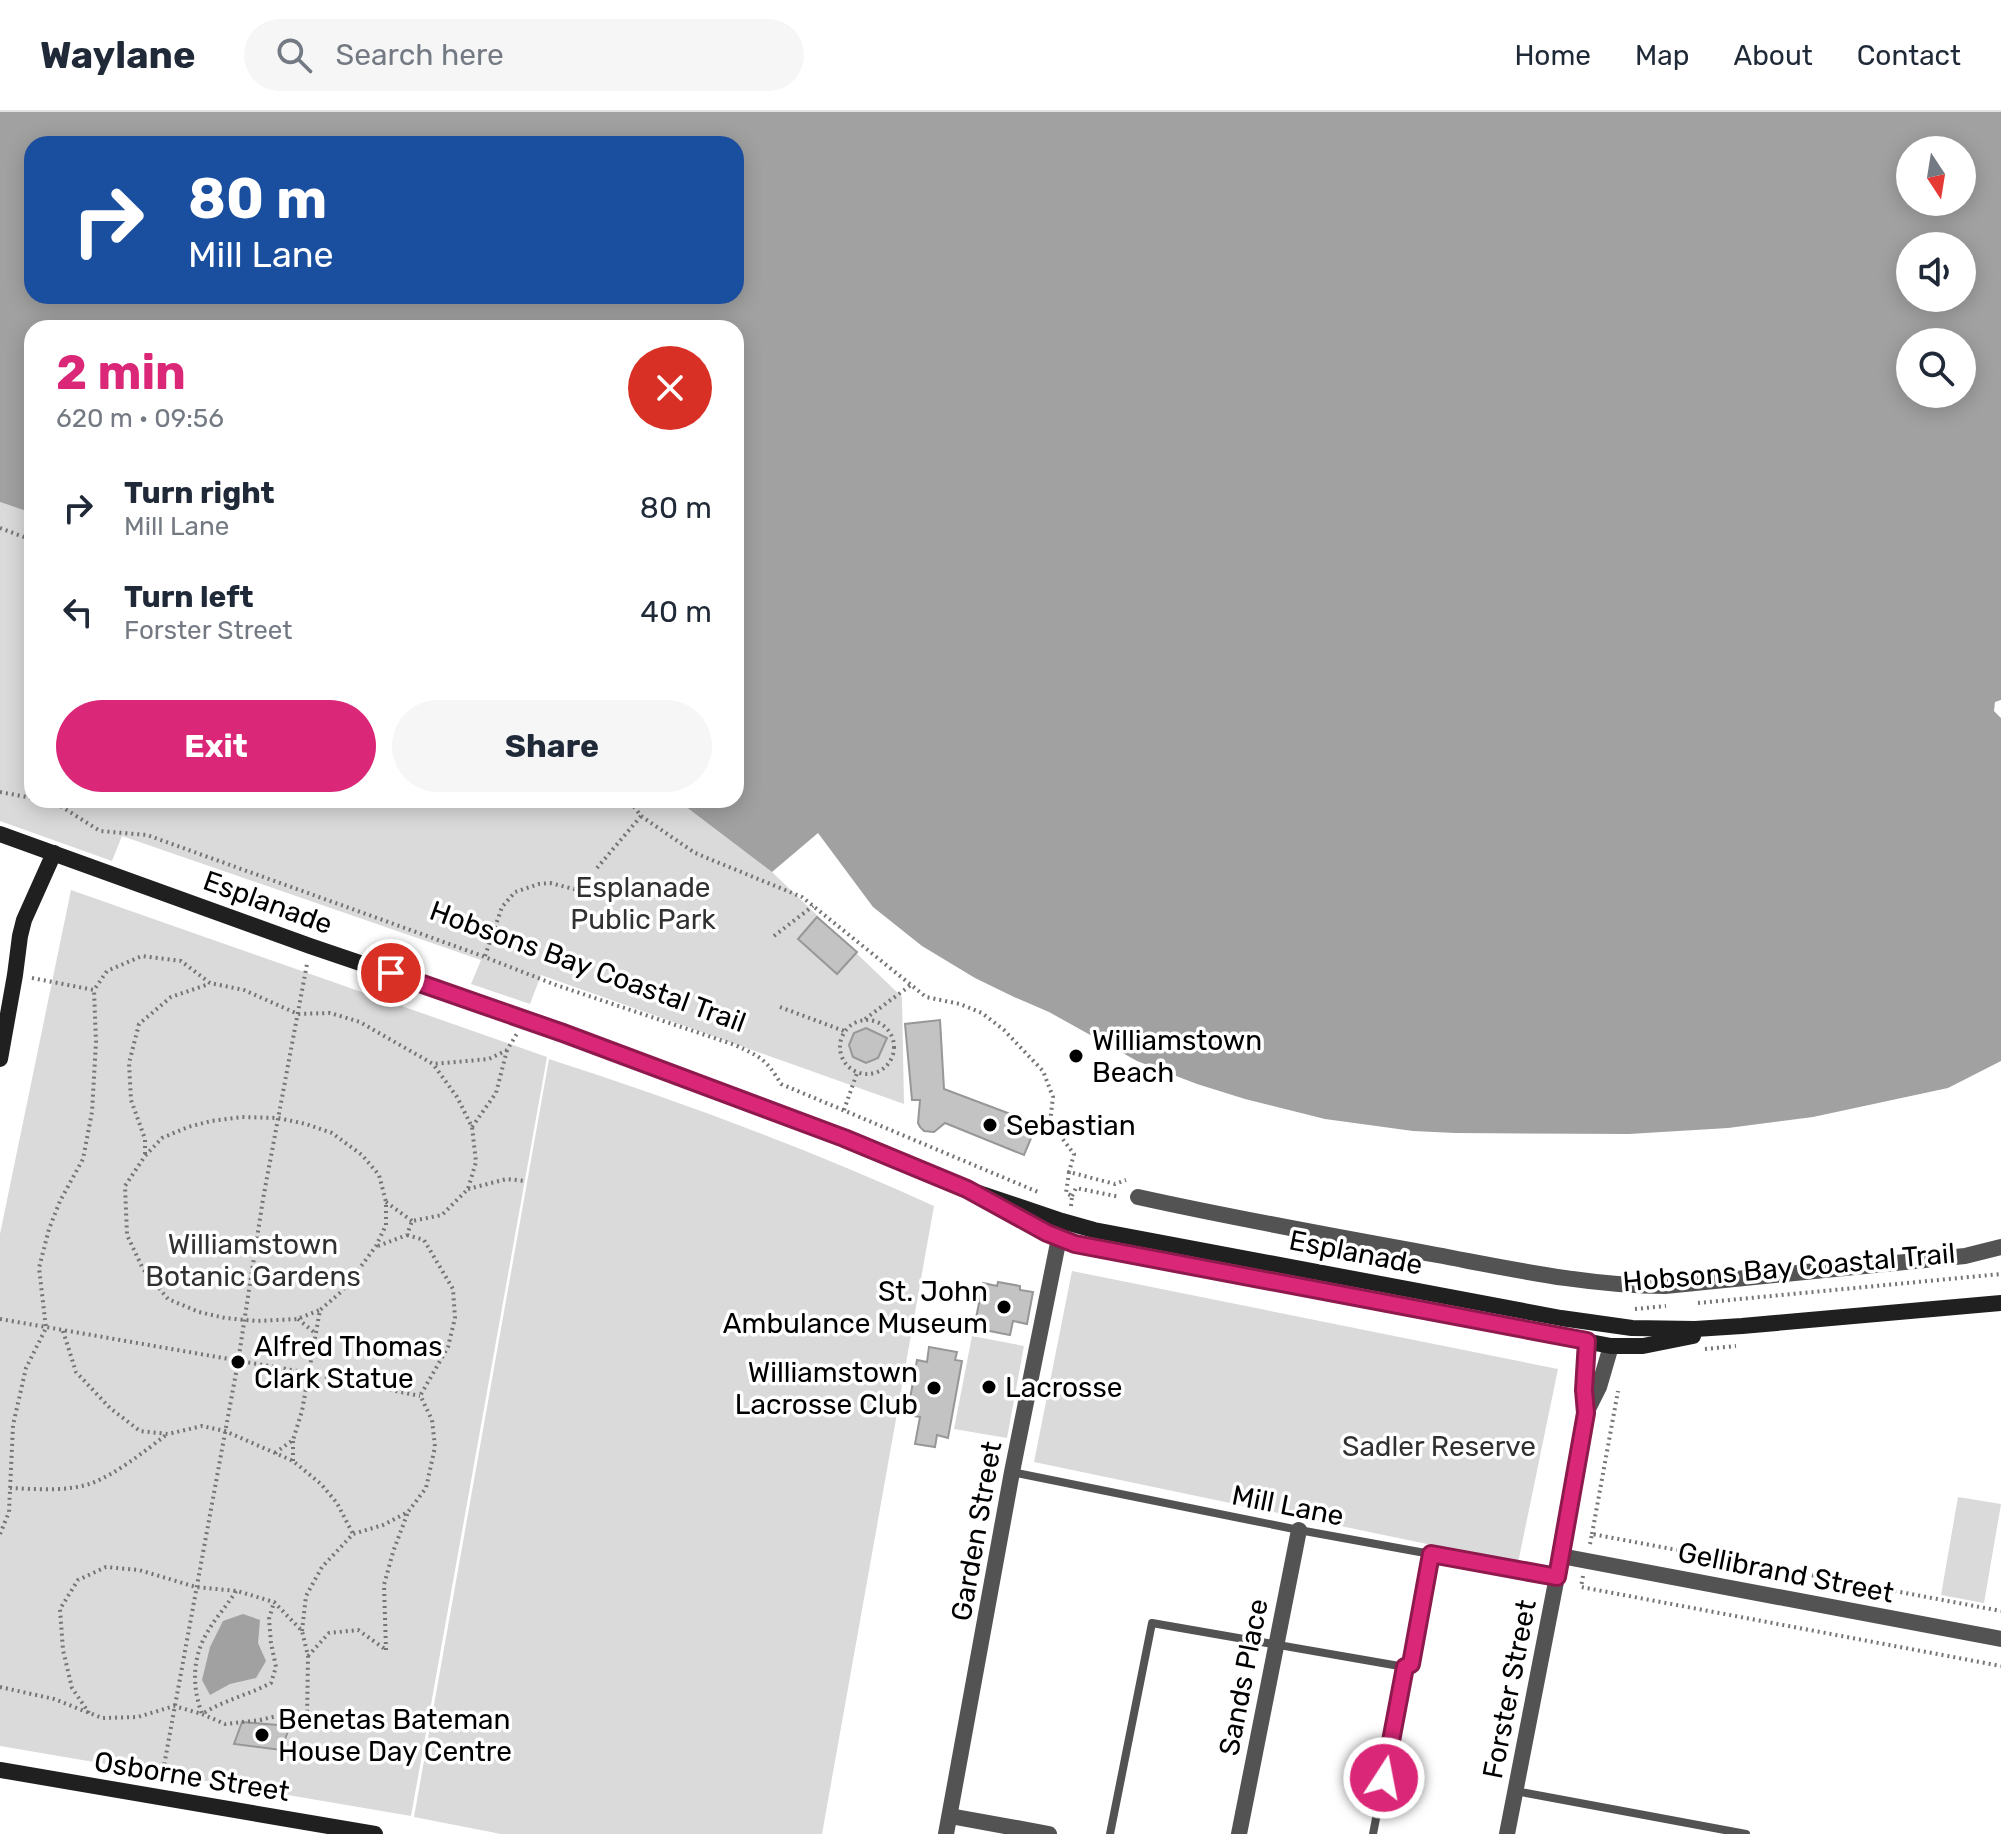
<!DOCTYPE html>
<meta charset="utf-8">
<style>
body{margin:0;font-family:Rubik,sans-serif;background:#f6f6f7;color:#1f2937;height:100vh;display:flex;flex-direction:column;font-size:30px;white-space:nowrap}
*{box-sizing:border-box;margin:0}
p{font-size:26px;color:#747a83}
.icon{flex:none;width:44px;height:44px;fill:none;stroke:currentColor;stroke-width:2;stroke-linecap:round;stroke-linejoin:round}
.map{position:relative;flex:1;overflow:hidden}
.side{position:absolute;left:24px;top:208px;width:720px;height:488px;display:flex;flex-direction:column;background:#fff;border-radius:24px;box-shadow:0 4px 20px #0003}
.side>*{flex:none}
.top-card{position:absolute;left:24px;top:24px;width:720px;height:168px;border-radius:24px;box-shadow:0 4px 20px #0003;background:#1a4fa0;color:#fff;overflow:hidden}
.needle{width:52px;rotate:168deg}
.tools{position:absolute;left:1896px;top:24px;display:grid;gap:16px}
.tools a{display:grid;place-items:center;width:80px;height:80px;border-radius:50%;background:#fff;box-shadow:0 4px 20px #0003;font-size:40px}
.pin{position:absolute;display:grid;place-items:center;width:68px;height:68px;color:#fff;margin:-34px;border:4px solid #fff;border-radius:50%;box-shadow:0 2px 8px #0007}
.me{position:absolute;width:88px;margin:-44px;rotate:11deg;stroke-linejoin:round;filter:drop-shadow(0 0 6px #0008)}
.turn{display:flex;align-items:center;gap:28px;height:168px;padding:0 32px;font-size:36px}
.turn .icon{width:104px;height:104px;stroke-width:2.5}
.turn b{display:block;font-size:56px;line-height:68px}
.round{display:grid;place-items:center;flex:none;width:84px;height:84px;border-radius:42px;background:#f6f6f7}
.headline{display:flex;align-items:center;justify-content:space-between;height:136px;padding:0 32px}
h1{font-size:48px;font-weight:700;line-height:60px;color:#db2777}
.action{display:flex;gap:16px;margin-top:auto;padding:16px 32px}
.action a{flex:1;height:92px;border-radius:48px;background:#db2777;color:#fff;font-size:32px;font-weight:700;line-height:92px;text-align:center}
.action a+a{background:#f6f6f7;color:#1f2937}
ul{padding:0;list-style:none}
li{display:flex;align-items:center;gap:24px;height:104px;padding:0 32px}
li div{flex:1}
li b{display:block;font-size:30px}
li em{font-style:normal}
header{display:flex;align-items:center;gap:48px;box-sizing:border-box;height:112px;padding:0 40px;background:#fff;border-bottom:2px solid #e0e1e3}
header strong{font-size:38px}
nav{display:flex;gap:44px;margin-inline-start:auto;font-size:28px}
.search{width:560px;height:72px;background:#f6f6f7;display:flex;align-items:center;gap:20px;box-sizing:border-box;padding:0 28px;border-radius:44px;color:#747a83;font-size:30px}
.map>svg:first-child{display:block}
.green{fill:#dadada}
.water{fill:#a1a1a1;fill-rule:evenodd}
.building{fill:#c3c3c3;stroke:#979797;stroke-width:2}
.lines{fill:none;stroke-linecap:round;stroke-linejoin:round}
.path{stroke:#757575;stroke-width:4;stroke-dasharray:2 4;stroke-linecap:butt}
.lane{stroke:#535353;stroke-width:8}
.street{stroke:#535353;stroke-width:16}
.secondary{stroke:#202020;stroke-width:16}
.route-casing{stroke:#8e194d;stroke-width:20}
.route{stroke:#db2777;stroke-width:14}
.poi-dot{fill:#000;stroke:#fff;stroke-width:3}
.labels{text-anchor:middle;stroke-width:7;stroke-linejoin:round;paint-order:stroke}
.park-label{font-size:28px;fill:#313131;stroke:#fff}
.street-label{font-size:28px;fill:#000;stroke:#fff}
.poi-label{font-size:28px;fill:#000;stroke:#fff;text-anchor:start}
</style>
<header>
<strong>Waylane</strong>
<div class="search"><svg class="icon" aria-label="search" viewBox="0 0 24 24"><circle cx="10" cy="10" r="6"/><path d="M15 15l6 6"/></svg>Search here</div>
<nav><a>Home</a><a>Map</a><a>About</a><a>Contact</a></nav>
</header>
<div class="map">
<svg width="2001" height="1722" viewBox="0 0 2001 1722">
<rect width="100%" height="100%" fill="#fff"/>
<g class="green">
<polygon points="0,390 32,401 32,688 677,688 772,760 902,885 904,992 541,863 530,892 471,872 481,848 122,724 112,749 0,709"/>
<polygon points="71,778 547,945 411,1704 0,1634 0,1122"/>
<path d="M549,947c130,42 260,90 385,147l-112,628h-321l-87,-17z"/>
<polygon points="1072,1159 1558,1257 1518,1451 1034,1350"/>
<polygon points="972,1224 1024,1234 1007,1326 954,1317"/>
<polygon points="1958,1385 2001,1392 1984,1491 1941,1483"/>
</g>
<g class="water">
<path d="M0,0h2001v588l-6,2 -1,9 7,7v343l-53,27 -135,29 -85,11 -99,6 -174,-1 -42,-2 -88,-12 -80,-20 -48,-15 -60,-23 -88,-49 -35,-15 -39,-19 -53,-32 -49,-39 -55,-74 -46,39 -95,-72h59v-472h-704v185l-32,-11zM32,32h704v152h-704zM1910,38h52v52h-52zM1962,134v52h-52v-52zM1910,230h52v52h-52z"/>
<polygon points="243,1502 260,1508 258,1531 266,1549 256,1566 230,1572 210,1583 202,1568 210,1535 223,1509"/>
</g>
<g class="building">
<polygon points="817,805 857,840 837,862 798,827"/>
<polygon points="940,908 944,977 1037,1012 1024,1043 945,1011 934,1020 924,1019 920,1015 918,1011 920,988 912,988 905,912"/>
<polygon points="866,916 887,926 878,946 866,951 853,945 849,933 854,921"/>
<polygon points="998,1170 1020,1174 1020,1178 1033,1180 1027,1212 1013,1209 1010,1223 974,1216 983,1171 997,1174"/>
<polygon points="929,1235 957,1240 955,1248 962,1249 948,1326 937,1323 935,1335 915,1332 920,1305 907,1303 917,1248 927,1250"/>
<polygon points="242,1610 290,1614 281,1638 234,1632"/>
</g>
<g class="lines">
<g class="path">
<polyline points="0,416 32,428"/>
<polyline points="0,680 32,686"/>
<path d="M44,688l10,2 46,29 47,4 330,119 79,31 179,60c26,12 31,14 46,39l257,108"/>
<polyline points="641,704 695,741 802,785 926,885 960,892 982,901 1004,918 1043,959 1053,985 1050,1010 1074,1042 1069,1060"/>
<polyline points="597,756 641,704 629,688"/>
<polyline points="774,824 813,794"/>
<polyline points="485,844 502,795 515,780 539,772 550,771 582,779"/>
<polyline points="32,866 94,878 107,859 142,844 181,849 210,871 244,878 298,902 330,901 360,910 433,952 489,947 507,938 518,920"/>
<polyline points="780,895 844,919"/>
<polyline points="865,907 911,873"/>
<circle cx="867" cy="935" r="27"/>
<polyline points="844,998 857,961"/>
<polyline points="472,1015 496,981 507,938"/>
<polyline points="145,1042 145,1027 131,988 129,951 139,912 171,885 209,872"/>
<polyline points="468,1077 507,1067 525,1069"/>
<polyline points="1072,1084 1076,1076 1120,1085"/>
<polyline points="386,1090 412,1109"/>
<polyline points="1071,1094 1072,1084 1066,1081 1069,1060 1115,1072 1126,1068"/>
<polyline points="407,1123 424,1128 453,1177 455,1206 448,1235 420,1284"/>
<polyline points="378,1134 407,1123 412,1109 442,1103 468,1077 476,1050 472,1015 457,985 433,952"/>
<polyline points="1698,1191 2001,1162"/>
<polyline points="1635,1197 1666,1194"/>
<polyline points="0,1207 309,1261 420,1284"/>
<polyline points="298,1207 315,1221"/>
<polyline points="63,1219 76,1260 110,1296 140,1319 168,1322 202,1314 225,1319 275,1341 293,1349 321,1372 337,1391 353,1422"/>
<polyline points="1705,1237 1736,1234"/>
<polyline points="275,1341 293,1328 302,1299 320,1198 341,1180 362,1153 376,1134 386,1113 386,1090 379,1063 362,1043 332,1021 306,1012 278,1006 242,1005 211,1009 188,1015 162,1026 145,1044 125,1074 127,1123 143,1157 168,1187 199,1200 225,1206 257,1209 297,1207 320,1198"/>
<polyline points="293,1349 293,1328"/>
<path d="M10,1376c25,1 58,4 82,-5 24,-9 53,-32 74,-48"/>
<polyline points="0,1422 9,1400 13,1313 26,1256 46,1216 39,1156 49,1117 60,1089 83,1047 92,1000 96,930 94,878"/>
<polyline points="1592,1422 1618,1279"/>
<polyline points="1590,1432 1592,1422 2001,1499"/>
<polyline points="1583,1464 1581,1475 2001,1554"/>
<path d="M236,1479c-9,15 -21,27 -29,42 -15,25 -15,54 -5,81 22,-14 46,-19 69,-31l5,-16 -5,-24 -2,-24 5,-17"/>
<polyline points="302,1519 306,1484 322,1455 353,1422 383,1413 408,1400 426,1376 435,1335 432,1308 421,1285"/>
<polyline points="386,1538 384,1473 393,1440 408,1400"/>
<polyline points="308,1544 329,1521 358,1518 385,1537"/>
<polyline points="0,1575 54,1587 102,1606 138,1605 174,1594 202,1602 225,1612 260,1608 281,1603 307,1606 308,1544 302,1519 274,1490 237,1479 196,1475 139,1458 106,1455 78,1468 60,1497 63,1538 72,1576 89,1601"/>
<polyline points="161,1670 238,1250 263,1087 307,852"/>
</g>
<g class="lane">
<polyline points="1012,1360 1299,1418 1557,1465"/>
<polyline points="1515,1679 1746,1722"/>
<polyline points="1110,1722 1152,1511 1405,1555"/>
<polyline points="1373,1722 1405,1555 1411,1552 1431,1442"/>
</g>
<g class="street">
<path d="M1138,1085c99,22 199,40 299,58 75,14 151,31 228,31l300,-30 36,-9"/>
<polyline points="1587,1299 1599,1275 1611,1234"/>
<polyline points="1561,1444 2001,1527"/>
<polyline points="950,1704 1049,1722"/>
<polyline points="946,1722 1012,1360 1059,1126"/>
<polyline points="1239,1722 1299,1418"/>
<polyline points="1507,1722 1561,1444 1586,1301 1584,1268 1587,1229"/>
</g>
<g class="secondary">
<polyline points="0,722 310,834 537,911 844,1026 967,1077 1062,1109 1094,1118 1561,1206 1632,1216 1695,1217 1742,1214 2001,1191"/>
<polyline points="0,947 15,863 20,824 24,808 54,741"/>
<path d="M1003,1097c29,16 57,31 89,39l519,98h32l50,-10"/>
<polyline points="0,1658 375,1722"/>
</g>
</g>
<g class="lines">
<g class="route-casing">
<polyline id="route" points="391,861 563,921 844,1026 967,1077 1047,1121 1075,1132 1587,1229 1584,1278 1586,1301 1557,1465 1431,1442 1411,1552 1405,1555 1384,1666"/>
</g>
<use href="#route" class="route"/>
</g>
<g class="poi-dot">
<circle cx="1076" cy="944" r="8"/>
<circle cx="990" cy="1013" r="8"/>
<circle cx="1004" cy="1195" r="8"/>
<circle cx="238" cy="1250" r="8"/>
<circle cx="989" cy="1275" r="8"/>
<circle cx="934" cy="1276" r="8"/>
<circle cx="262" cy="1623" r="8"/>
</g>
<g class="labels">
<g class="park-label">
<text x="643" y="785">Esplanade<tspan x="643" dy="32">Public Park</tspan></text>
<text x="253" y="1142">Williamstown<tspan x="253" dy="32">Botanic Gardens</tspan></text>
<text x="1439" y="1344">Sadler Reserve</text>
</g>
<g class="street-label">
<text transform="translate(268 790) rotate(20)" y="10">Esplanade</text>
<text transform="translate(588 854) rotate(20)" y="10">Hobsons Bay Coastal Trail</text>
<text transform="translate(1356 1140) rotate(11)" y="10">Esplanade</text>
<text transform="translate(1789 1155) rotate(-5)" y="10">Hobsons Bay Coastal Trail</text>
<text transform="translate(1288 1393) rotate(11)" y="10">Mill Lane</text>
<text transform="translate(976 1419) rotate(-80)" y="10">Garden Street</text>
<text transform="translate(1786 1460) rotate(11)" y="10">Gellibrand Street</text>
<text transform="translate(1243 1565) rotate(-79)" y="10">Sands Place</text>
<text transform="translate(1509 1577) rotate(-79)" y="10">Forster Street</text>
<text transform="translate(192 1664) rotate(9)" y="10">Osborne Street</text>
</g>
<g class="poi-label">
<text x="1092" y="938">Williamstown<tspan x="1092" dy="32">Beach</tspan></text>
<text x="1006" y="1023">Sebastian</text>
<text x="988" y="1189" text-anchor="end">St. John<tspan x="988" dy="32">Ambulance Museum</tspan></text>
<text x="254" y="1244">Alfred Thomas<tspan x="254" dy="32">Clark Statue</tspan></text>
<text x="918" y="1270" text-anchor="end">Williamstown<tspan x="918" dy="32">Lacrosse Club</tspan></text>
<text x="1005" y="1285">Lacrosse</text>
<text x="278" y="1617">Benetas Bateman<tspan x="278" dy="32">House Day Centre</tspan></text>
</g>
</g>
</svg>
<div class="tools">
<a><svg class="needle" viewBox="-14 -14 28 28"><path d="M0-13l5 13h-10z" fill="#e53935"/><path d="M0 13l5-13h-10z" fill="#747a83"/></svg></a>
<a><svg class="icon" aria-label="sound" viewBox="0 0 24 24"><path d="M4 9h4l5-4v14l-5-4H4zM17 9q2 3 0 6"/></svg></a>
<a><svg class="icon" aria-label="search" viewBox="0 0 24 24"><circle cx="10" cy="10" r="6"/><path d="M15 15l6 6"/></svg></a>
</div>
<div class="pin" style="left:391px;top:861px;background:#d93025"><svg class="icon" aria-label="arrive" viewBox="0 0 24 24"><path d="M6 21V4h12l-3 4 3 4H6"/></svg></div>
<svg class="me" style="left:1384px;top:1666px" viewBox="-20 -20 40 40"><circle r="17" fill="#db2777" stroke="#fff" stroke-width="3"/><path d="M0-11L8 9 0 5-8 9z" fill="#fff"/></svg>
<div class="top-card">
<div class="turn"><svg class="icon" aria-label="right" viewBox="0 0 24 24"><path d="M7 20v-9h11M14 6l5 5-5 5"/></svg><div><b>80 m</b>Mill Lane</div></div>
</div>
<section class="side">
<div class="headline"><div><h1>2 min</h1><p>620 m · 09:56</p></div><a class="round" style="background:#d93025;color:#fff"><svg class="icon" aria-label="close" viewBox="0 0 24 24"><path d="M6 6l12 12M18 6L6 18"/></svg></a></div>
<ul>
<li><svg class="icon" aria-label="right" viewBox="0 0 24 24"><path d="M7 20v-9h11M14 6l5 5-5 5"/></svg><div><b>Turn right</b><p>Mill Lane</p></div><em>80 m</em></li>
<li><svg class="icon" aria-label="left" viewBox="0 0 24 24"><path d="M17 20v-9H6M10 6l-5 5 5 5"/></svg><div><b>Turn left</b><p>Forster Street</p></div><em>40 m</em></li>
</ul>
<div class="action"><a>Exit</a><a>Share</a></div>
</section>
</div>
